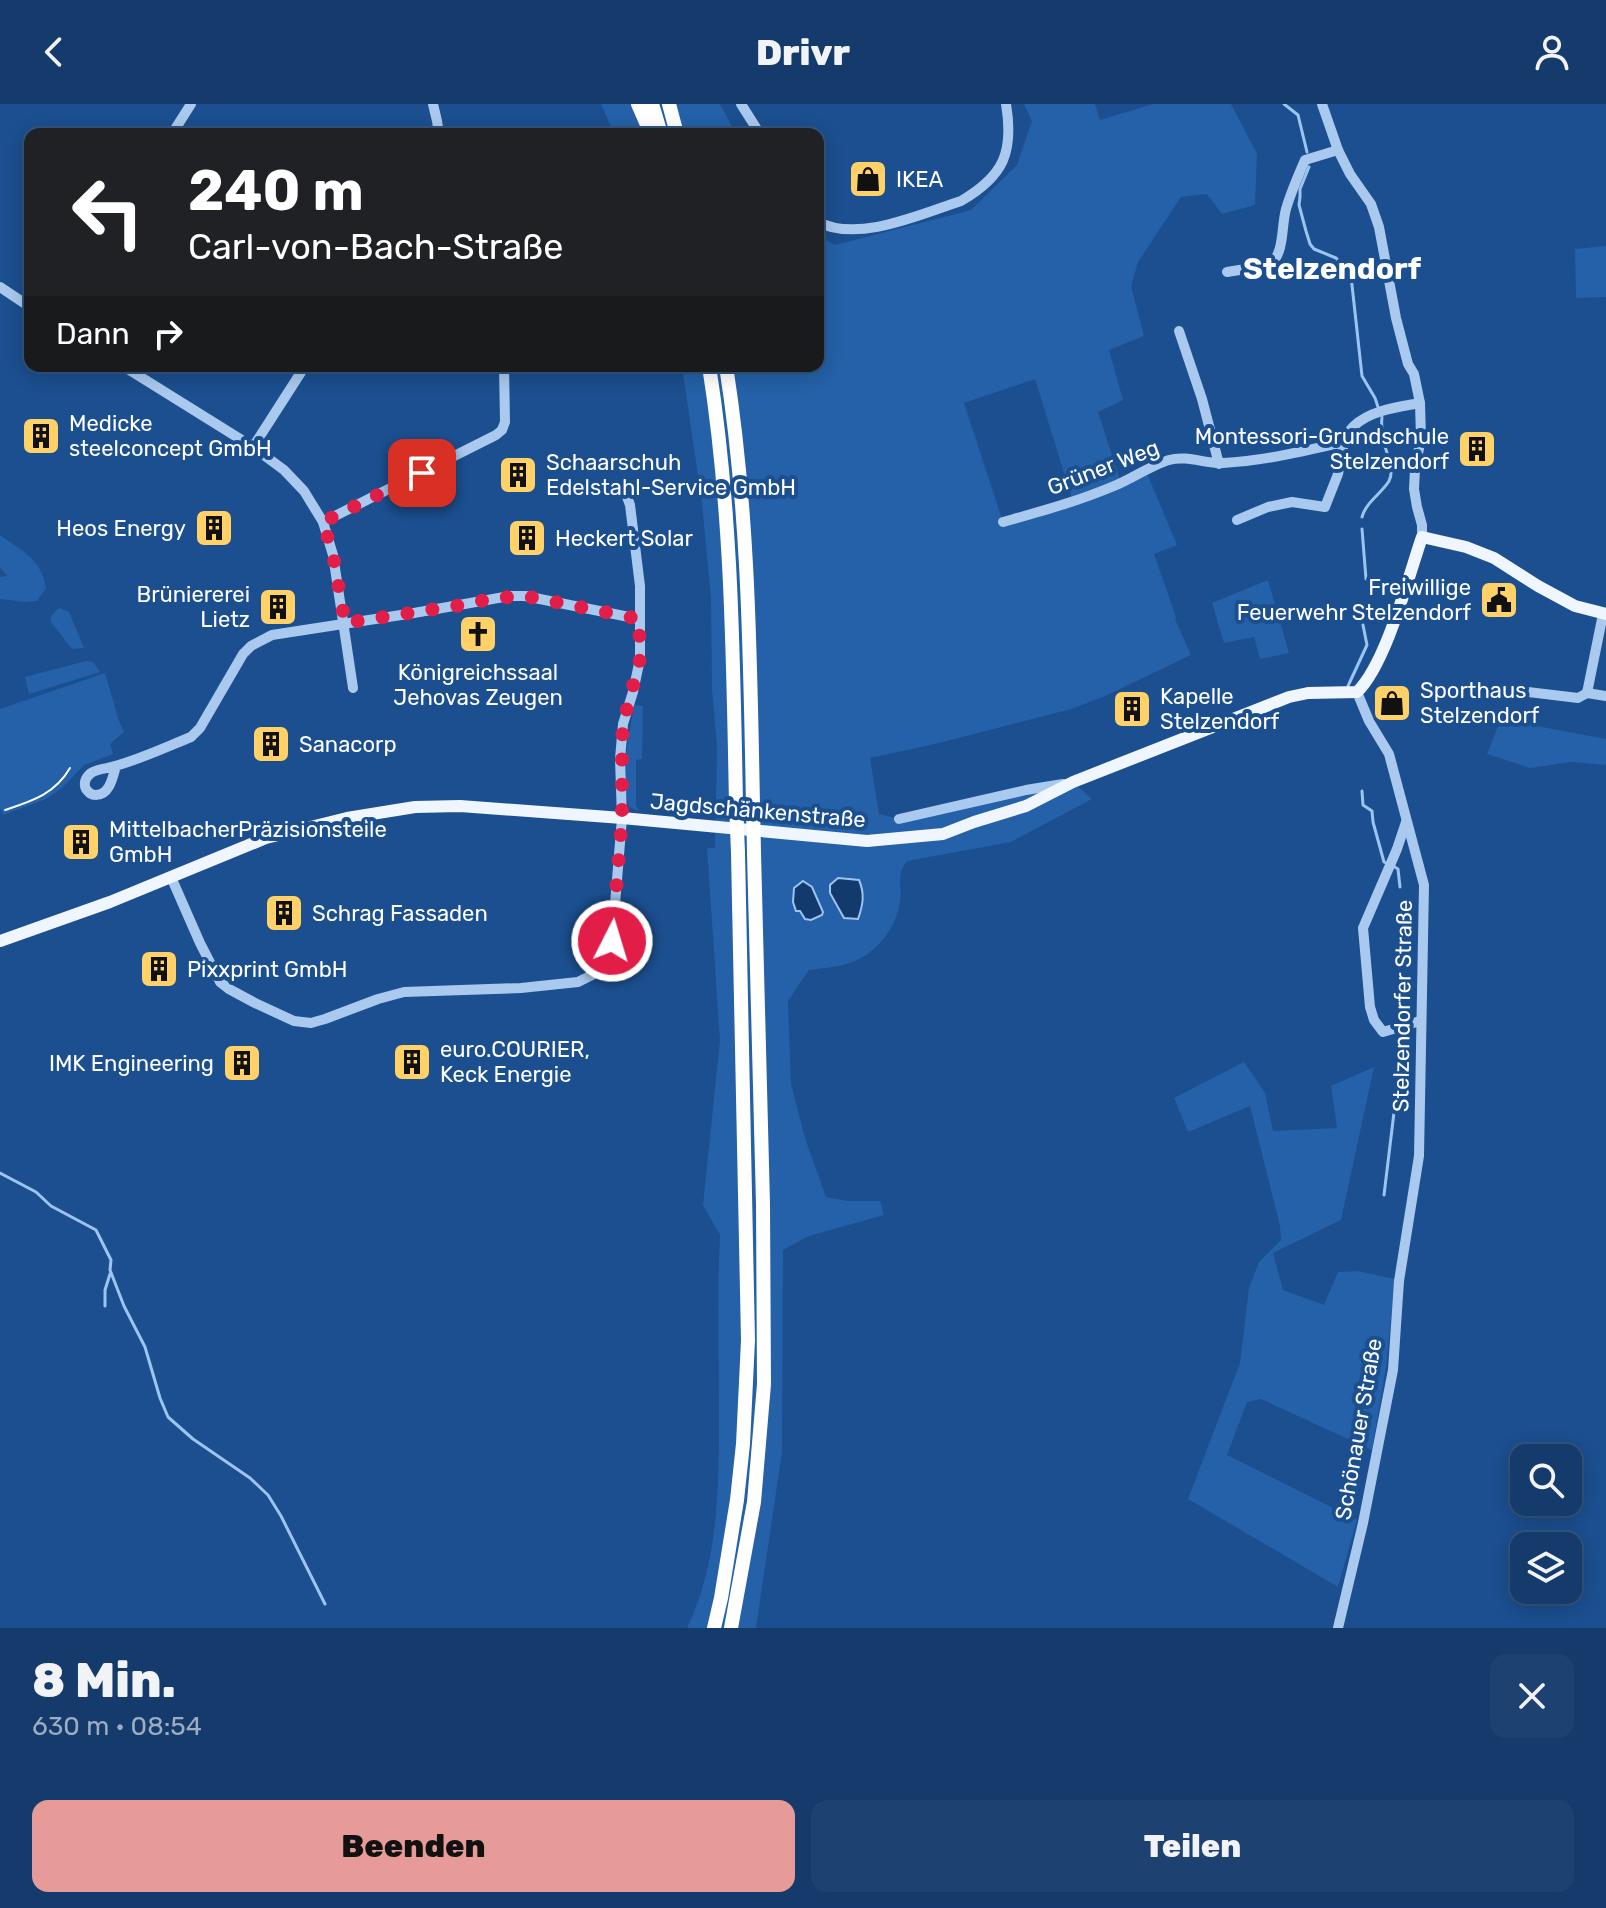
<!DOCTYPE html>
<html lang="de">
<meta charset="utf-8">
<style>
body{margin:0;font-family:Rubik,sans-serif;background:#1d4271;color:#f1f3f6;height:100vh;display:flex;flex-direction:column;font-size:30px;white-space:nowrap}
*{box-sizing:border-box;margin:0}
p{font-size:26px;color:#9dadc1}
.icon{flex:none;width:44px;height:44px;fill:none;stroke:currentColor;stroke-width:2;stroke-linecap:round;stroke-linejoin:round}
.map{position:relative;height:1524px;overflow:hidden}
.side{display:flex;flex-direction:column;background:#143b6b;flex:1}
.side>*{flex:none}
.banner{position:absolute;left:24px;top:24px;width:800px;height:244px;border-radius:16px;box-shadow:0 4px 20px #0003,0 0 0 2px #33557e;background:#202124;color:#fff;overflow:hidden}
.tools{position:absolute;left:1510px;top:1340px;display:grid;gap:16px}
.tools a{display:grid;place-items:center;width:72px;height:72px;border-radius:16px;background:#143b6b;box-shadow:0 4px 20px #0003,0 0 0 2px #33557e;font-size:40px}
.pin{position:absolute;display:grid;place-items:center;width:68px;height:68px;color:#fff;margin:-34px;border-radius:16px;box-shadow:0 4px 12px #0006}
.me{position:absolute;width:88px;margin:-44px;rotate:5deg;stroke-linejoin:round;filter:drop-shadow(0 0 6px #0008)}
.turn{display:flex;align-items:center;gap:28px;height:168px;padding:0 32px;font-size:36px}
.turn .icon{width:104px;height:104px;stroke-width:2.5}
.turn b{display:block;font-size:56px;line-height:68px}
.then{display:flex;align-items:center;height:76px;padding:0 32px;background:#0003;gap:16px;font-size:30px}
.round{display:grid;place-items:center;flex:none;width:84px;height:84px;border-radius:16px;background:#1d4271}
.overview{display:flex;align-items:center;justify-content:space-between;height:136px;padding:0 32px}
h1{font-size:48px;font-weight:800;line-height:60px}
.primary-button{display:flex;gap:16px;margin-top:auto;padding:16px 32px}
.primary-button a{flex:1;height:92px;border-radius:16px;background:#e69b98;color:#111;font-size:32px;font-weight:800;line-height:92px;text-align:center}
.primary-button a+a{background:#1d4271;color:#f1f3f6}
header{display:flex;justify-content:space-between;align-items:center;height:104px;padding:0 32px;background:#143b6b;font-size:36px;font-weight:800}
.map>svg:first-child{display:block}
.green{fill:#2461a8;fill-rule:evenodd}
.water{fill:#123a6d;stroke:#9cc4f0;stroke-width:2}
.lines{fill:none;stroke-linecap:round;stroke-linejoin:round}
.stream{stroke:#9cc4f0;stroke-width:3}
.minor{stroke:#a9c9ee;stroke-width:10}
.major{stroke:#f0f6ff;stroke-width:12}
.highway{stroke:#fff;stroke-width:14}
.tram{stroke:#fff;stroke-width:2}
.highway-bridge{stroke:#fff;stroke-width:14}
.route{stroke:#e11d48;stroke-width:14;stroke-dasharray:0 25.2}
.labels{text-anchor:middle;stroke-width:8;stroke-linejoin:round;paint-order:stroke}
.poi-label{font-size:22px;fill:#fff;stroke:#1b4f8f;text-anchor:start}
.street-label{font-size:22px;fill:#fff;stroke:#1b4f8f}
.district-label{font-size:30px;font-weight:bold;fill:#fff;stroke:#1b4f8f}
</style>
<header><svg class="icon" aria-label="back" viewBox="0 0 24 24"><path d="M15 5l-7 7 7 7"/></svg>Drivr<svg class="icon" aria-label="person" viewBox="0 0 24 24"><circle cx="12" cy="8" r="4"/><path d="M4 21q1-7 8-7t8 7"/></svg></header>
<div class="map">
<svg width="1606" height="1524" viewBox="0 0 1606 1524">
<rect width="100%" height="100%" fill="#1b4f8f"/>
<g class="green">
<polygon points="601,0 720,0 736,30 614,30"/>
<path d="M1024,0h71l5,16 53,-16h78l26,50 -2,51 -33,9 -15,-20 -26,3 -43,65 -7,24 13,50 -35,14 14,50 -25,12 23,71 25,-12 31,74 -23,9 22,63 -1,2 16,36 -88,42 -32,12 -136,35 -65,14 9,56 20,5 174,-37 19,17 -81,43 -104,19c-12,16 -4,24 -7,41 -4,25 -20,47 -43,58 -14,7 -33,8 -48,10l-21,31 3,83 14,54 21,59 21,4h33l4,14 -75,21 -26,14 -1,202 -26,176h-69c32,-66 32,-143 32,-216 0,-59 -2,-118 1,-177l-17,-30 17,-165 -13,-192h8l2,-100 -5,-59 -1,-90 -9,-96 -20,-137h136v-131l17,10 136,-35 46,-45 15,-44zM1035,275l38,123 -70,20 -39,-119z"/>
<polygon points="1606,142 1606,193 1576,194 1575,145"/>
<path d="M0,431c23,17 41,23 46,53l-9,13 -12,1 -25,-3v-22l7,-1 -7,-9z"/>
<polygon points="1268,476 1289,549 1260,555 1254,533 1224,539 1212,499"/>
<polygon points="59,504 69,508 84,544 72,545 51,518 51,512"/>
<polygon points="86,557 93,558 100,568 29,590 25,573"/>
<polygon points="105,569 119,617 124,628 110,640 113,650 84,661 62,684 46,695 3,711 0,704 0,605"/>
<path d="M635,601l8,1 -1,53 -6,1v45l3,6 -10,-4c-9,-28 -1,-74 6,-102z"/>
<polygon points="1501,615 1606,635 1606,661 1571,658 1530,664 1487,650"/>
<polygon points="1244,958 1265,989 1273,1027 1337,1024 1331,982 1374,963 1341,1116 1273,1149 1283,1186 1324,1201 1338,1168 1357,1167 1395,1175 1386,1263 1372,1346 1261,1295 1247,1298 1227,1351 1357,1416 1338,1483 1188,1395 1240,1259 1249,1184 1259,1158 1281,1136 1280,1122 1250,1002 1188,1028 1174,994"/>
</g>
<g class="water">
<path d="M838,774l21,2c6,14 4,25 -1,39l-14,-1 -14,-25v-8z"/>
<polygon points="803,777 812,783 823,808 822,811 811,816 805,815 800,807 796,807 793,798 794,784"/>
</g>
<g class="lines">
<g class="stream">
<polyline points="1284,0 1298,11 1307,48"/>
<polyline points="1309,63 1300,85 1300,93 1299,101 1306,127 1310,140 1314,145 1336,154 1351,172 1362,272 1375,294 1378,303"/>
<path d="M1362,413c4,-15 19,-23 27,-36 6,-12 -2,-26 -5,-38 -2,-9 -3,-17 -2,-26"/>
<polyline points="1362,425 1366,475"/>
<polyline points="1348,582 1367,541 1363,521"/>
<polyline points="1362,687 1363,701 1372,707 1373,718 1384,758 1386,759"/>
<polyline points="1393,762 1398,765 1400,783"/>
<polyline points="0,1069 36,1088 51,1102 96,1126 111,1156 110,1166 124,1202 145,1243 160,1294 168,1313 193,1335 250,1374 268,1391 281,1412 325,1500"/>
<polyline points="1384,1091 1396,992"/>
<polyline points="105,1202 105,1186 110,1170"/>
</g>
<g class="minor">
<polyline points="433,0 437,17 439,30"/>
<polyline points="741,0 760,30"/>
<polyline points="1322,0 1338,46 1350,70 1371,100 1379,123 1396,214 1408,260 1414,270 1420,299 1421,334 1415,365 1414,385 1417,403 1422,421 1422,433"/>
<polyline points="172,30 191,0"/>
<path d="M818,118c40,21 103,-8 143,-21 43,-25 53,-49 45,-97"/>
<path d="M1227,168l43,-7c15,-13 11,-38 16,-56 5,-17 12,-33 19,-49l33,-10"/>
<polyline points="0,183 30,203"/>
<polyline points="1179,227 1202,295 1219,360"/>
<polyline points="123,262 253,343 284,366 304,387 323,418 333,451 353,584"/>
<polyline points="253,343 305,262"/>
<polyline points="1237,416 1268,403 1292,398 1325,403 1338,370 1344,338"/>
<polyline points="323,418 496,331 502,326 505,318 504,262"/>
<path d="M1003,418c39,-11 73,-20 111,-36 17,-7 38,-21 55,-26 18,-5 37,4 54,3 41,-2 81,-12 121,-21 3,-5 5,-12 10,-16 17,-16 45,-19 66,-23"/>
<polyline points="1495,584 1578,594 1587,589"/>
<polyline points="1587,589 1603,510"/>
<polyline points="1587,589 1606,592"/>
<path d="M116,662c-3,10 -6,29 -20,29 -5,0 -7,-2 -10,-6 -3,-6 0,-12 5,-16 8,-5 16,-4 24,-7 26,-7 51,-19 76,-29l9,-9 43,-74 8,-8 21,-11 142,-22 96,-17h15l114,23"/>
<polyline points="899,715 1026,686 1063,680"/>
<polyline points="1406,718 1397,745 1363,824 1370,903 1374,916 1383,928 1420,917"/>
<polyline points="171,773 200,839 220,878 229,885 255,899 294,917 311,919 325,915 378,895 404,888 521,884 578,878 592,871 601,863 607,854 612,837 622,714 620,655 623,620 633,588 640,555 640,482 630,401 623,382"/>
<polyline points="1338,1524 1363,1419 1393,1266 1399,1177 1419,1052 1424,781 1389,650 1369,617 1357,588"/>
</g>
<path class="major" d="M0,837l110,-39 156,-64 81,-20 68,-11 45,-1 162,12 245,23 76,-7 31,-12 52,-16 47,-24 216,-85 19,-4 49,-1c29,-28 51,-114 65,-155l44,10 28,11 44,28 37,20 31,8"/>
<g class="highway">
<polyline points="638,0 651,30"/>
<polyline points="652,0 661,30"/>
<polyline points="669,0 677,30"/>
<path d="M709,262c23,144 24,291 27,437"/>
<path d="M726,262c23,145 24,292 27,438"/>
<polyline points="714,1524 721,1494 737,1396 743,1340 748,1236 738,749"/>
<polyline points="731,1524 754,1398 764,1280 763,1100 754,749"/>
</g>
<path class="tram" d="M5,706c27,-9 50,-16 65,-42"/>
<g class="highway-bridge">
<polyline points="736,699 738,749"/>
<polyline points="753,700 754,749"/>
</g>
</g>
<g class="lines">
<polyline class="route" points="422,369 323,418 333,451 345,519 462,501 495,494 525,492 639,515 640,555 623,620 622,638 622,714 612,837"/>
</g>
<defs>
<g id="shop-square" transform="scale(2)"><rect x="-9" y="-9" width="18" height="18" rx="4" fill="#ffd166" stroke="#1b4f8f"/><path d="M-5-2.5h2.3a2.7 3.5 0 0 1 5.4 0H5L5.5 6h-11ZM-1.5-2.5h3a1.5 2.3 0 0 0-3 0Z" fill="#111"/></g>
<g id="building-square" transform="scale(2)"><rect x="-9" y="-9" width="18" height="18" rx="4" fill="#ffd166" stroke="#1b4f8f"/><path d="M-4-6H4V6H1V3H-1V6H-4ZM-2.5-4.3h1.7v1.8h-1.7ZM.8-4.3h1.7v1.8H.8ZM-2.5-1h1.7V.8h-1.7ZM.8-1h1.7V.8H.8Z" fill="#111"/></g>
<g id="civic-square" transform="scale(2)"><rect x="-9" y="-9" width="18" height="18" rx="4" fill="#ffd166" stroke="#1b4f8f"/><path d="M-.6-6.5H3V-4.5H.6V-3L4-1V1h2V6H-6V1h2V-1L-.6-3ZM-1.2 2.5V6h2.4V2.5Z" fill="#111"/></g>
<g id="church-square" transform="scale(2)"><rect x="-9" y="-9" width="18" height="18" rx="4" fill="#ffd166" stroke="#1b4f8f"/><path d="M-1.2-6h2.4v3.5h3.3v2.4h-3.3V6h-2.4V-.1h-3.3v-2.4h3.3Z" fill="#111"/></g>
</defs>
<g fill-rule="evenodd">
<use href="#shop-square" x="868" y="75"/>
<use href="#building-square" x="41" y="332"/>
<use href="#building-square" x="1477" y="345"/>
<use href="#building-square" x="518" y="371"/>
<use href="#building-square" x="214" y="424"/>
<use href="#building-square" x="527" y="434"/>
<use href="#civic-square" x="1499" y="496"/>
<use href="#building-square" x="278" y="503"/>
<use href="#church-square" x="478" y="530"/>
<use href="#shop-square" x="1392" y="599"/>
<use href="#building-square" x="1132" y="605"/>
<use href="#building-square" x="271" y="640"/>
<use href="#building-square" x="81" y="738"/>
<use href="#building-square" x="284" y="809"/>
<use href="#building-square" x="159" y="865"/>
<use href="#building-square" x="412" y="958"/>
<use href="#building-square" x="242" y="959"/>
</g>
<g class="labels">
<g class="poi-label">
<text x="896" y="83">IKEA</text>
<text x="69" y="327">Medicke<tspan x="69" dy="25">steelconcept GmbH</tspan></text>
<text x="1449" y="340" text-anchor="end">Montessori-Grundschule<tspan x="1449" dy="25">Stelzendorf</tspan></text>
<text x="546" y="366">Schaarschuh<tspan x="546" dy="25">Edelstahl-Service GmbH</tspan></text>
<text x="186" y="432" text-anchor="end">Heos Energy</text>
<text x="555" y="442">Heckert Solar</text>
<text x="1471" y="491" text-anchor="end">Freiwillige<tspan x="1471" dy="25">Feuerwehr Stelzendorf</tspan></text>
<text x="250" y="498" text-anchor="end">Brüniererei<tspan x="250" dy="25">Lietz</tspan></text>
<text x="478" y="576" text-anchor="middle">Königreichssaal<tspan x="478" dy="25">Jehovas Zeugen</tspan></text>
<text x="1420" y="594">Sporthaus<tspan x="1420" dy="25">Stelzendorf</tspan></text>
<text x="1160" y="600">Kapelle<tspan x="1160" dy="25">Stelzendorf</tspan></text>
<text x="299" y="648">Sanacorp</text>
<text x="109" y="733">MittelbacherPräzisionsteile<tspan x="109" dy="25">GmbH</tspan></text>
<text x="312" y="817">Schrag Fassaden</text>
<text x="187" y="873">Pixxprint GmbH</text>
<text x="440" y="953">euro.COURIER,<tspan x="440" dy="25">Keck Energie</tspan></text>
<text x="214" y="967" text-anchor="end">IMK Engineering</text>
</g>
<g class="street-label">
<text transform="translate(1103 363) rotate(-21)" y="8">Grüner Weg</text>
<text transform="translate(758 706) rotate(5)" y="8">Jagdschänkenstraße</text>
<text transform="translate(1402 902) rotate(-89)" y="8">Stelzendorfer Straße</text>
<text transform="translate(1358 1325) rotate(-80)" y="8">Schönauer Straße</text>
</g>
<g class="district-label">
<text x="1332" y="175">Stelzendorf</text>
</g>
</g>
</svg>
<div class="tools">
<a><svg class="icon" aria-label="search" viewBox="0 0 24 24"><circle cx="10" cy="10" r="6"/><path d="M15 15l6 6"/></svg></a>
<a><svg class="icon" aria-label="layers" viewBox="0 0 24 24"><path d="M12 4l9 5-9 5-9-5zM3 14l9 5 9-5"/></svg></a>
</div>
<div class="pin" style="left:422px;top:369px;background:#d93025"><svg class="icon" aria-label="arrive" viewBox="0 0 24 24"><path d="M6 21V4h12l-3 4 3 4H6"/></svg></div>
<svg class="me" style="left:612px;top:837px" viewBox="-20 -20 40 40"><circle r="17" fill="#e11d48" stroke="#fff" stroke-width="3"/><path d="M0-11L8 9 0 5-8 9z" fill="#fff"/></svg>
<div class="banner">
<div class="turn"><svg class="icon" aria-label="left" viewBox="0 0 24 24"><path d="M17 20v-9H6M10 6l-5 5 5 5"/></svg><div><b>240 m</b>Carl-von-Bach-Straße</div></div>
<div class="then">Dann<svg class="icon" aria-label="right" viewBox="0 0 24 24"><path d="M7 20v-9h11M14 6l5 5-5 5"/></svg></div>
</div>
</div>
<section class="side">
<div class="overview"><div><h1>8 Min.</h1><p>630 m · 08:54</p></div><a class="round"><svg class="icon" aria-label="close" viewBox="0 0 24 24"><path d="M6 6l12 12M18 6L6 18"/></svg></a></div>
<div class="primary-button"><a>Beenden</a><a>Teilen</a></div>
</section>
